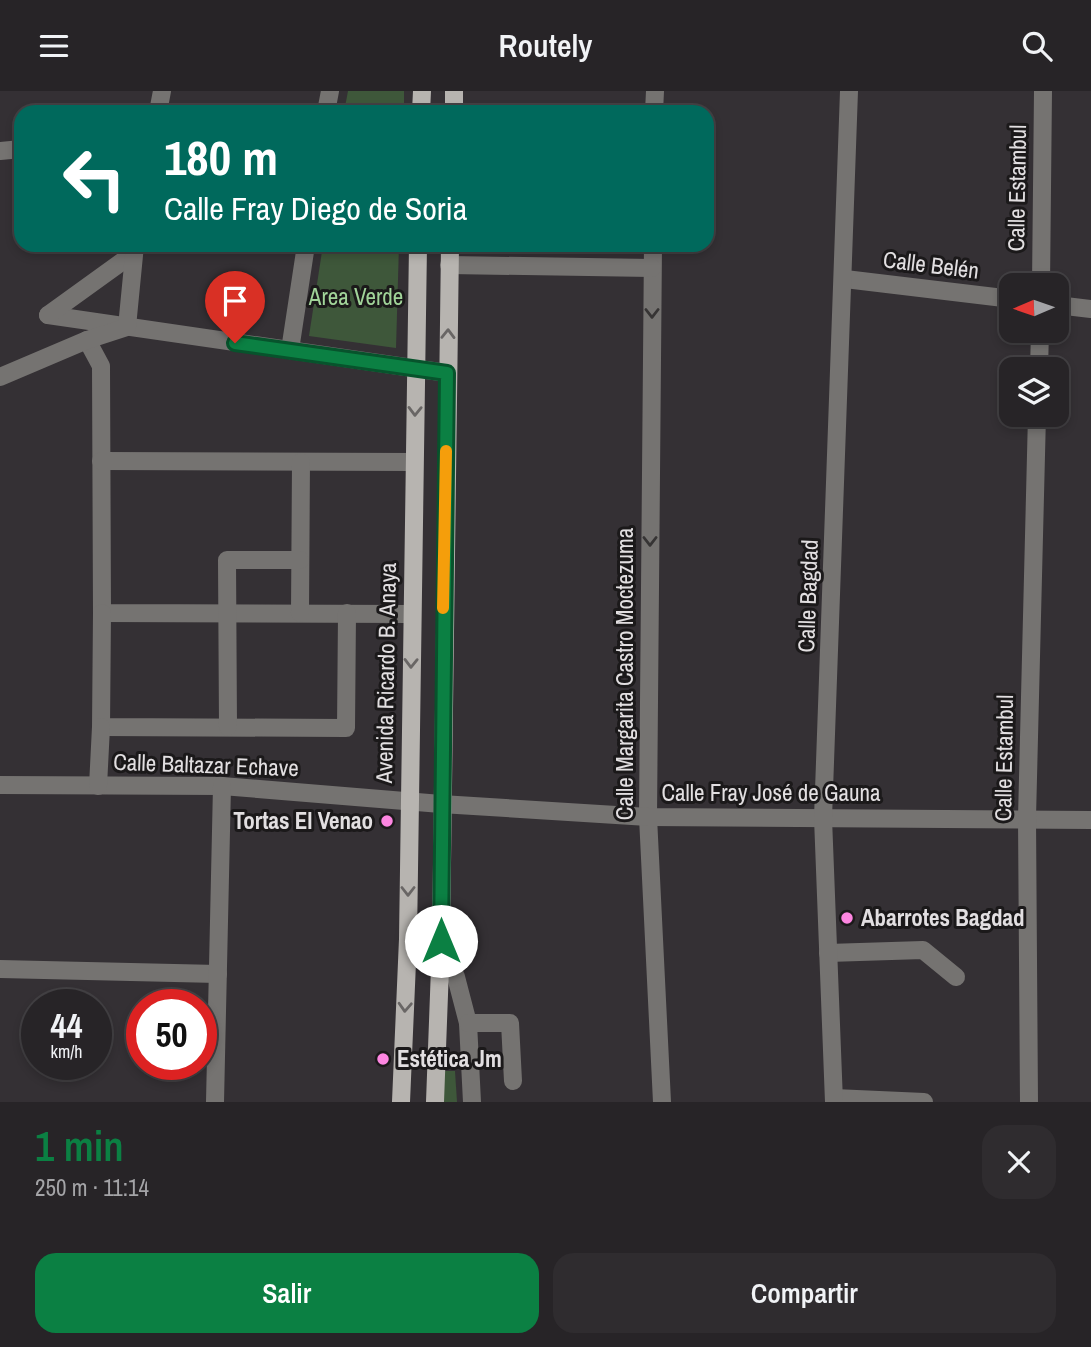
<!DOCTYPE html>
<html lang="es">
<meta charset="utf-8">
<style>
body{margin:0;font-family:"Archivo Narrow",sans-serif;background:#2f2c2f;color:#f1f3f6;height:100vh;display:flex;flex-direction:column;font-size:26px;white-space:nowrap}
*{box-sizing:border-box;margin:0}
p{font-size:23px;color:#a4a4a7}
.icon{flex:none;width:38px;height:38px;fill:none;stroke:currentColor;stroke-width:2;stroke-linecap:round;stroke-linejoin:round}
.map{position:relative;height:1011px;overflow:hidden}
.panel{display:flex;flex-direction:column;background:#272427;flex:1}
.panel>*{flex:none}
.banner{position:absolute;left:14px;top:14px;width:700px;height:147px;border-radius:21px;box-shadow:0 4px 10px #0003,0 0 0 2px #434144;background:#00695c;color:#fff;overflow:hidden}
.needle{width:46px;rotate:268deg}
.controls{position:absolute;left:999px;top:182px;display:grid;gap:14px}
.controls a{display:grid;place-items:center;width:70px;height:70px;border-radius:14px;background:#272427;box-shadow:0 4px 10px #0003,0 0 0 2px #434144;font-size:35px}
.speed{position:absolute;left:21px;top:898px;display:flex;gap:14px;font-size:35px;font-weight:700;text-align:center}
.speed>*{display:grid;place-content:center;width:91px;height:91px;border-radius:50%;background:#272427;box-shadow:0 4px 10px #0003,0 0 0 2px #434144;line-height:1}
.speed small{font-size:18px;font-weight:400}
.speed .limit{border:10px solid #d22;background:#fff;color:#111}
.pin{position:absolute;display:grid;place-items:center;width:60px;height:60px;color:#fff;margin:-72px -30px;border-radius:50% 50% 50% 0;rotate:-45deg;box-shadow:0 0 7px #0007}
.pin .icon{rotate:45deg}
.me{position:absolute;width:77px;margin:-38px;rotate:0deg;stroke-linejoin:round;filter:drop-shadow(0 0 5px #0008)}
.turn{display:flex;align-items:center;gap:24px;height:147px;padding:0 35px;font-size:32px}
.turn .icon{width:91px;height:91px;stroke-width:2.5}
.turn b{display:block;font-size:49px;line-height:60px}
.round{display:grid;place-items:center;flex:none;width:74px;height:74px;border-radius:21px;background:#2f2c2f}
.headline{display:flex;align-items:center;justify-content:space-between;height:119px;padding:0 35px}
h1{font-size:42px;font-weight:600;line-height:52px;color:#0b8043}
.cta{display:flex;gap:14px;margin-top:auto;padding:14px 35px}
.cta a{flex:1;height:80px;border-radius:21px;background:#0b8043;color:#fff;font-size:28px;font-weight:600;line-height:80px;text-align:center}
.cta a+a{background:#2f2c2f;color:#f1f3f6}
header{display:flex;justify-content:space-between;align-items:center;height:91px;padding:0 35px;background:#272427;font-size:32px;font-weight:600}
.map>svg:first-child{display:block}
.green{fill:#3e573a}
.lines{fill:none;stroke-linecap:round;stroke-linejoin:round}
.minor{stroke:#757371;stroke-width:18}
.major{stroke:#b7b4b0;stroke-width:18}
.oneway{stroke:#363434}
.oneway2{stroke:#696665}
.route-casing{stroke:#07532c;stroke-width:18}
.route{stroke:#0b8043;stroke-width:12}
.slow{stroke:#f59e0b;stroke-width:12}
.poi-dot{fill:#fd86e1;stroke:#1b191a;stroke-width:2.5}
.labels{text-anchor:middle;stroke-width:6;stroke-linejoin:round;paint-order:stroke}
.street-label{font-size:23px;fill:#e2dfe1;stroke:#1b191a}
.park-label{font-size:23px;fill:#a1d499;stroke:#1b191a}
.poi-label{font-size:23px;font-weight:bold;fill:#e2dfe1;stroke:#1b191a;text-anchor:start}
</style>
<header><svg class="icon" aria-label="menu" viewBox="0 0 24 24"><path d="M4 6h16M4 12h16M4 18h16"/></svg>Routely<svg class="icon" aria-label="search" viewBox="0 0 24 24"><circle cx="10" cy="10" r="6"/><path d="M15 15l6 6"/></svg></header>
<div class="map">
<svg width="1091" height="1011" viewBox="0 0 1091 1011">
<rect width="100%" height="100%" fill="#343034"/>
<g class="green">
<polygon points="348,0 404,0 404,21 344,21"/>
<polygon points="323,154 399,154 396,257 309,245"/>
<polygon points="442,980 455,980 457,1011 441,1011"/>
</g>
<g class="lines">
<g class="minor">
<polyline points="158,21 162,0"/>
<polyline points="326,21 330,0"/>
<polyline points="654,21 655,0"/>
<polyline points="0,60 21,58"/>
<polyline points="653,154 648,726 662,1011"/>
<polyline points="449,174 652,177"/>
<polyline points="845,188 1012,208"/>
<polyline points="1041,194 1043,0"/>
<polyline points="1057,214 1091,218"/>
<polyline points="48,224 447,282"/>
<polyline points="48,224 134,162"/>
<polyline points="87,249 101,275 102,522 412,523"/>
<polyline points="290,259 306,154"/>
<polyline points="1039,278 1040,240"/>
<polyline points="0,286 87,249 127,236 135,154"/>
<polyline points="101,370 414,371"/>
<polyline points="102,522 101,636 346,637 347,522"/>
<polyline points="300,522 301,371"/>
<polyline points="228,636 227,469 300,469"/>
<polyline points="0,694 222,695 441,713 648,726 1091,729"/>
<polyline points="98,695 101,636"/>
<polyline points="441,850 456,886 468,932 472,1011"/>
<polyline points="828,862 923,859 956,886"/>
<polyline points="0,878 218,883"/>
<polyline points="468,932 510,932 513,990"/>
<polyline points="834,1007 924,1011"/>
<polyline points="215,1011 222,695"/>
<polyline points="834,1011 823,727 849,0"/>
<polyline points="1029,1011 1027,727 1037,324"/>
</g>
<g class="major">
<polyline points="421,21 422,0"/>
<polyline points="454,21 454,0"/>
<polyline points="401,1011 408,848 418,154"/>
<polyline points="435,1011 441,850 450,154"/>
</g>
</g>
<defs><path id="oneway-chevron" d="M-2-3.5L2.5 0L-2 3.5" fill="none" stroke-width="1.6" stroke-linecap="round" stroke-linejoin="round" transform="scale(1.75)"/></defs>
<g class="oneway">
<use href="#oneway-chevron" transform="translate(652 222) rotate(90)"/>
<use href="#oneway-chevron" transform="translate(650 450) rotate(90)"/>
</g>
<g class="oneway2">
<use href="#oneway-chevron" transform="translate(448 243) rotate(-89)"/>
<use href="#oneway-chevron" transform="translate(415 320) rotate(91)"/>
<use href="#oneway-chevron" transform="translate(411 572) rotate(91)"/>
<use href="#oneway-chevron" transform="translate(408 800) rotate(90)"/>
<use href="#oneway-chevron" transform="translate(405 916) rotate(93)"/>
</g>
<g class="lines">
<g class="route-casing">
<polyline id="route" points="235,252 447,282 441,850"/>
</g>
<use href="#route" class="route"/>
<polyline class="slow" points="443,517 446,360"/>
</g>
<g class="poi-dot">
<circle cx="387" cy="730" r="7"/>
<circle cx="847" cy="827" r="7"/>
<circle cx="383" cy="968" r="7"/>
</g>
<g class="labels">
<g class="street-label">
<text transform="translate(1017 97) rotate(-89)" y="8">Calle Estambul</text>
<text transform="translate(931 174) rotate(7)" y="8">Calle Belén</text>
<text transform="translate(808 505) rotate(-88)" y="8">Calle Bagdad</text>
<text transform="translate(386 582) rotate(-89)" y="8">Avenida Ricardo B. Anaya</text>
<text transform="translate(625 583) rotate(-90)" y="8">Calle Margarita Castro Moctezuma</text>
<text transform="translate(1004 667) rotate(-89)" y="8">Calle Estambul</text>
<text transform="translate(206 674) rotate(2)" y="8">Calle Baltazar Echave</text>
<text x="771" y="710">Calle Fray José de Gauna</text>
</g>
<g class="park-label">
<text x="356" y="214">Area Verde</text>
</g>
<g class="poi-label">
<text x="373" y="738" text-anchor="end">Tortas El Venao</text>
<text x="861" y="835">Abarrotes Bagdad</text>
<text x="397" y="976">Estética Jm</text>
</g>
</g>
</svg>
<div class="controls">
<a><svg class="needle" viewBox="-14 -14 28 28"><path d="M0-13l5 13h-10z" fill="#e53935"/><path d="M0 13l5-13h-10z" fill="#a4a4a7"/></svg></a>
<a><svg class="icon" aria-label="layers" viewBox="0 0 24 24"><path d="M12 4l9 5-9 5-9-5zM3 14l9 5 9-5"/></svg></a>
</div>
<div class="speed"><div>44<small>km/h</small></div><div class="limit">50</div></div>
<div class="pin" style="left:235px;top:252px;background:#d93025"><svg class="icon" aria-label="arrive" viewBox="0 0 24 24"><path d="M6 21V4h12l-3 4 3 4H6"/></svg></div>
<svg class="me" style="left:441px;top:850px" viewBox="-20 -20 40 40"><circle r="19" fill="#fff"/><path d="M0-13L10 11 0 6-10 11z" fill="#0b8043"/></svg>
<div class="banner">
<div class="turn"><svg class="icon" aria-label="left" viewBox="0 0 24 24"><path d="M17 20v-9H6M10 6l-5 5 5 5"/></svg><div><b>180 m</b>Calle Fray Diego de Soria</div></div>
</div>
</div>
<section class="panel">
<div class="headline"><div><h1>1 min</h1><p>250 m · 11:14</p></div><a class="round"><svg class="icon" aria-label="close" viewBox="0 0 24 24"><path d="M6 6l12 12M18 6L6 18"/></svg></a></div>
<div class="cta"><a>Salir</a><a>Compartir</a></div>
</section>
